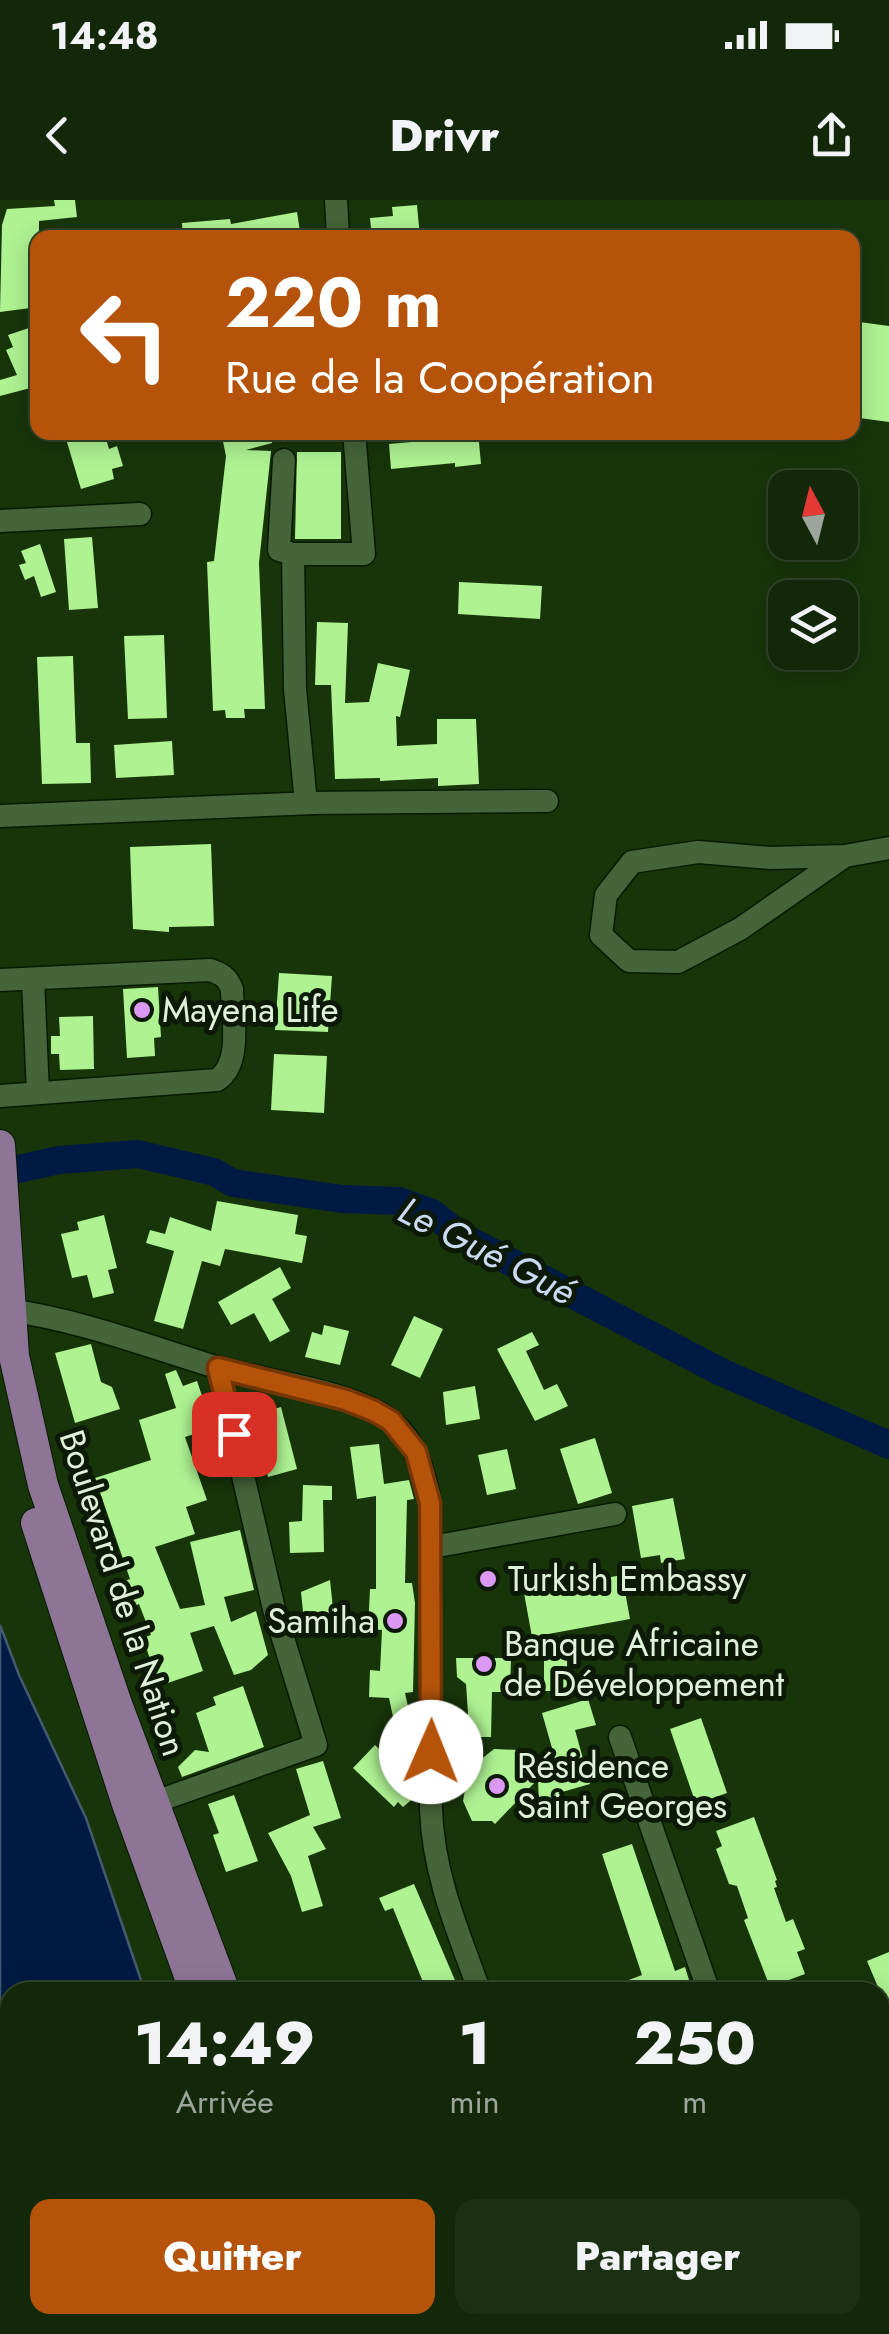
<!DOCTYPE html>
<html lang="fr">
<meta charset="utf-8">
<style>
body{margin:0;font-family:Jost,sans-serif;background:#1b3012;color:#f1f3f6;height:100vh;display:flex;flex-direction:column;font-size:38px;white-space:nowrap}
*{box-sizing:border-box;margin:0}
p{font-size:32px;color:#9ca69c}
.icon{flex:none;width:55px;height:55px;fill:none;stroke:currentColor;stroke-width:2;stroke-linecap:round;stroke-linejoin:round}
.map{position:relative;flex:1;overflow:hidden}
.panel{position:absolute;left:0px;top:1782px;width:890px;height:352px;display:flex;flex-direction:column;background:#122808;border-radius:30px 30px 0 0;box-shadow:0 5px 25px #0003,0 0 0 2px #314429}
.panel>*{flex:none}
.top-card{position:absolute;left:30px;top:30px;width:830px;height:210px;border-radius:20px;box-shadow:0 5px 25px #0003,0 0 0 2px #314429;background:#b45309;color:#fff;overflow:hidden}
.needle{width:65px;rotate:353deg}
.fabs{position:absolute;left:768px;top:270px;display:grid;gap:20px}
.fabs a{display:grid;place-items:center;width:90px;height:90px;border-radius:20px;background:#122808;box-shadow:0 5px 25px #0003,0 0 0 2px #314429;font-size:50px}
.pin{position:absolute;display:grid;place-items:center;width:85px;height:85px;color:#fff;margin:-42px;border-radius:20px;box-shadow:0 5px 15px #0006}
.me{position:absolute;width:110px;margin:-55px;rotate:1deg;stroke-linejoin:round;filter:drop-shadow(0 0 8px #0008)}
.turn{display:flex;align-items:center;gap:35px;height:210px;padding:0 30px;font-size:45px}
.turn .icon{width:130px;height:130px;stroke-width:2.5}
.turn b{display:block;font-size:70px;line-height:85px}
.eta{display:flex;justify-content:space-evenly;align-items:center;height:170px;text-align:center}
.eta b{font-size:60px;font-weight:800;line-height:70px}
.button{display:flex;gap:20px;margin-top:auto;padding:20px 30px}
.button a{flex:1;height:115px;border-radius:20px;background:#b45309;color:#fff;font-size:40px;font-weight:800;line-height:115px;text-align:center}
.button a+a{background:#1b3012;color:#f1f3f6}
.status{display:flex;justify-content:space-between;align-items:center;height:70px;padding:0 50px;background:#122808;direction:ltr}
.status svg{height:28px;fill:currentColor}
header{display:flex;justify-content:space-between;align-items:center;height:130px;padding:0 30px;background:#122808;font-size:45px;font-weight:800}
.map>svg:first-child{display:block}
.water{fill:#001a43;stroke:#435a70;stroke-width:2.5}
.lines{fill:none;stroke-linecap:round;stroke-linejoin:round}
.river{stroke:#001a43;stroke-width:28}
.building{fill:#aef292}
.minor-casing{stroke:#061a00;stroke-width:25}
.major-casing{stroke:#061a00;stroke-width:32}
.minor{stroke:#456439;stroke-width:22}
.major{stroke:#8e7497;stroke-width:30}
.route-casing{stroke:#753606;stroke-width:25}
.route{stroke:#b45309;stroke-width:18}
.poi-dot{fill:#dc99f4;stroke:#0c1907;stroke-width:4}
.labels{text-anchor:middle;stroke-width:10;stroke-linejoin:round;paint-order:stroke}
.poi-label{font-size:35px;fill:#dff1d8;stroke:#0c1907;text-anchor:start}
.street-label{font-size:35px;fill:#dff1d8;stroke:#0c1907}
.water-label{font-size:38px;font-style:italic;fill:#cadaf0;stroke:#0c1907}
</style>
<div class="status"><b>14:48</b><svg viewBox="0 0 49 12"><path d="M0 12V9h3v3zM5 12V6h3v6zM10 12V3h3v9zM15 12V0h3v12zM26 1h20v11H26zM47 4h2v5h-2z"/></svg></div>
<header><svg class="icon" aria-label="back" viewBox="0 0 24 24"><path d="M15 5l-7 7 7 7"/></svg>Drivr<svg class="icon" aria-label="share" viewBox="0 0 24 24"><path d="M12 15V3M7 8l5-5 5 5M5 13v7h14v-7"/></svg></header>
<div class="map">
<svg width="889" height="2134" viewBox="0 0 889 2134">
<rect width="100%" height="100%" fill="#18350a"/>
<polygon class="water" points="0,1425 19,1475 86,1618 145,1792 10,1792 10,2125 217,2125 219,2134 0,2134"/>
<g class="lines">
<polyline class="river" points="0,973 59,960 138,954 214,972 233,983 342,999 399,1001 432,1013 461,1036 721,1172 889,1245"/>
</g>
<g class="building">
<polygon points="54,0 75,0 77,17 39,21 38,107 0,112 2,25 7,9 55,6"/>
<polygon points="417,5 420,38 372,38 370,18 393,16 392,7"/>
<polygon points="297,12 301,38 183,38 182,23 230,19 231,24"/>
<polygon points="852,121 889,126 889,222 852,217"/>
<polygon points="38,125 38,186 0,196 0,180 17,175 6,150 13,147 8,135"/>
<polygon points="64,232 104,232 109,249 117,246 123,266 112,269 114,279 81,289"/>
<polygon points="221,232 273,232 272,243 246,250 271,251 259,363 265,509 244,509 245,518 226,518 225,510 213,511 207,362 214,361 226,256"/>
<polygon points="456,232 478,232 481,264 455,267 455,263 391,269 389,244 456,238"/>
<polygon points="297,252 341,252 341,339 295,339"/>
<polygon points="92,337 98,408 69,410 64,339"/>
<polygon points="40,344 56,392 41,397 34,376 25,380 19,365 26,363 21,351"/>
<polygon points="459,382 542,386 540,419 458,414"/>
<polygon points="317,422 348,423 345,503 369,502 378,463 410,470 400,517 396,516 397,546 437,544 437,519 476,519 479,584 438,586 438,578 380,581 380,578 335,579 331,485 315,485"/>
<polygon points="164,435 167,518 128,519 124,436"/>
<polygon points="73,456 76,543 90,543 91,583 42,584 37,457"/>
<polygon points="172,541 174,575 116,578 114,545"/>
<polygon points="211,644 214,726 169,727 169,732 133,729 130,647"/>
<polygon points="279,773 332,776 328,832 275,830"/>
<polygon points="158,787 161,837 154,838 155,856 127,858 123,789"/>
<polygon points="93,816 94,869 60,870 59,854 51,854 51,836 60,836 59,817"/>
<polygon points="274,854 327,856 324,913 271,910"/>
<polygon points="217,1001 298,1015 295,1034 307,1036 302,1063 225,1049 220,1066 202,1061 183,1129 154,1121 174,1051 146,1043 150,1030 165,1034 170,1017 211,1031"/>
<polygon points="104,1015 117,1068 108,1070 114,1093 93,1098 87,1075 72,1078 61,1034 79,1030 77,1022"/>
<polygon points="280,1067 291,1088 272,1099 290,1131 270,1142 254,1113 231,1125 218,1102"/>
<polygon points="414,1116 443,1129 420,1178 391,1165"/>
<polygon points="324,1125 349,1131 340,1165 305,1157 312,1132 322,1135"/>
<polygon points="532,1132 539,1145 526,1151 544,1190 557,1184 568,1206 535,1221 497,1149"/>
<polygon points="91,1144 101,1182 112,1187 120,1209 75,1223 55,1153"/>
<polygon points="176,1170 183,1186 197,1181 213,1228 185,1237 207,1300 186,1307 195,1334 155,1347 180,1409 205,1405 190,1342 240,1330 254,1390 224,1397 231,1422 256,1411 268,1455 251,1470 234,1475 214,1426 190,1433 203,1471 159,1486 143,1438 151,1435 139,1404 132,1407 122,1382 130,1379 95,1278 151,1260 139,1220 176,1208 165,1174"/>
<polygon points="475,1186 480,1219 446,1225 443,1192"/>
<polygon points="281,1207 297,1269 268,1277 252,1215"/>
<polygon points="595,1238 612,1293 578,1304 560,1249"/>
<polygon points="379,1244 384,1284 409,1280 414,1299 407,1300 405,1383 412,1383 415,1403 413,1492 405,1493 412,1525 395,1526 389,1498 369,1497 370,1470 380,1471 382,1430 368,1429 370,1389 376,1389 376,1296 357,1299 350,1247"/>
<polygon points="507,1249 516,1289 487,1295 478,1255"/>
<polygon points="303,1285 332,1286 332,1300 323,1300 324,1352 290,1353 289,1322 302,1321"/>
<polygon points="673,1298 685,1359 661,1363 660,1355 641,1358 632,1306"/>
<polygon points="622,1375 630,1419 532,1437 524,1393"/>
<polygon points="330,1380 334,1418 304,1421 301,1392"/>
<polygon points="456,1458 511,1458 510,1492 492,1492 491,1537 455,1537 456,1514 468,1514 466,1484 457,1477"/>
<rect x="544" y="1458" width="23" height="33"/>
<polygon points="243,1486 264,1547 182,1577 178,1567 195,1550 209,1552 196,1513 216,1505 213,1497"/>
<polygon points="588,1499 596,1525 575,1530 590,1584 555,1594 558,1601 539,1606 538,1579 495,1624 492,1621 472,1621 463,1601 468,1574 480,1560 494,1549 518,1550 529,1552 560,1576 542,1513"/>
<polygon points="701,1518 727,1593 696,1604 670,1529"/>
<polygon points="375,1545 416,1584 416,1596 403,1607 398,1602 394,1607 353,1568"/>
<polygon points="323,1561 341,1618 313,1627 326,1649 308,1656 323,1706 302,1712 291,1676 268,1633 310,1615 296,1569"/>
<polygon points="234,1595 258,1661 226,1672 213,1635 219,1633 208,1604"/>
<polygon points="754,1617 777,1680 775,1681 777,1687 774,1688 786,1722 793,1719 805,1749 797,1752 805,1774 770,1787 744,1720 748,1718 737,1686 729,1684 716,1649 722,1646 716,1631"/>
<polygon points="632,1644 675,1771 685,1767 692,1790 597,1792 642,1775 602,1654"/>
<polygon points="414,1684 431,1724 460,1792 427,1792 393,1708 385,1711 379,1698"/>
<polygon points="889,1752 889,1813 867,1761"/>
</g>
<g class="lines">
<g class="minor-casing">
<g id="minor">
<polyline points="336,0 338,38"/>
<polyline points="354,232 364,354 293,354 295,489 306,603 547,601"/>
<polyline points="284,260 279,350 293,354"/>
<polyline points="0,321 140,314"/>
<polyline points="0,616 313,603"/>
<polyline points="845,656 740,729 678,762 629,761 601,735 606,695 632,662 698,652 770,658 845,656 889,648"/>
<polyline points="33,779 38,893"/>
<path d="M0,780l210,-10c12,4 17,7 22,19 0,26 11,74 -15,91l-217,16"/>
<path d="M8,1110c72,10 139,36 208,57 48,14 138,24 175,54 26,21 33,52 39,82l1,306c2,65 27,123 49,183"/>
<polyline points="432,1347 615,1314"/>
<polyline points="620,1537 709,1792"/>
<polyline points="155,1602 316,1545 274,1409 218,1168"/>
<polyline points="756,2125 759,2134"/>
</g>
</g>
<g class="major-casing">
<g id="major">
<polyline points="0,945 14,1156 43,1285 117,1504 225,1792"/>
<polyline points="36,1323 127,1604 195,1792"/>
<polyline points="880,2060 889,2057"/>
<polyline points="319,2125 322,2134"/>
<polyline points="345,2125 349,2134"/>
<polyline points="566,2134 577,2125"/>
</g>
</g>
<use href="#minor" class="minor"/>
<use href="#major" class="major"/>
</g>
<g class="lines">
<g class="route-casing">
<polyline id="route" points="234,1234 218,1168 346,1200 374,1211 391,1221 416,1252 430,1303 431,1552"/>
</g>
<use href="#route" class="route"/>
</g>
<g class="poi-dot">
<circle cx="142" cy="810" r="10"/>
<circle cx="488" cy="1379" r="10"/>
<circle cx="395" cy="1421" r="10"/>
<circle cx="484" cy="1464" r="10"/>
<circle cx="497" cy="1586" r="10"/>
</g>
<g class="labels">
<g class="poi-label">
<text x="162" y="822">Mayena Life</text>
<text x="508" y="1391">Turkish Embassy</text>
<text x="375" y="1433" text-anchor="end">Samiha</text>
<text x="504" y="1456">Banque Africaine<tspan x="504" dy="40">de Développement</tspan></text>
<text x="517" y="1578">Résidence<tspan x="517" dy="40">Saint Georges</tspan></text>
</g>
<g class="street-label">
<text transform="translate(123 1393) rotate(72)" y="12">Boulevard de la Nation</text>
</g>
<g class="water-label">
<text transform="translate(487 1051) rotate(27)" y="13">Le Gué Gué</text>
</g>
</g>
</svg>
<div class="fabs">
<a><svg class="needle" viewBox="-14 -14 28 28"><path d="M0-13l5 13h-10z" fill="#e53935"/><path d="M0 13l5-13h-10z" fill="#9ca69c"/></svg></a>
<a><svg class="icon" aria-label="layers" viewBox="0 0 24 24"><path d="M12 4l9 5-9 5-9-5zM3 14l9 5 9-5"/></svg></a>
</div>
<div class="pin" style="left:234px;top:1234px;background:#d93025"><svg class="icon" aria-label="arrive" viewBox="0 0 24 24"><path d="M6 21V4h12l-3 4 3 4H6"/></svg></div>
<svg class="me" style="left:431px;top:1552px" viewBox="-20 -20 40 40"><circle r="19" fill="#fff"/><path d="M0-13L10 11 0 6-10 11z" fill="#b45309"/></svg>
<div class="top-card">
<div class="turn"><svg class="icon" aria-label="left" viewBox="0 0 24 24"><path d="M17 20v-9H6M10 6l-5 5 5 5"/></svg><div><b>220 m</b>Rue de la Coopération</div></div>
</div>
<section class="panel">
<div class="eta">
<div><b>14:49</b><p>Arrivée</p></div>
<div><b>1</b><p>min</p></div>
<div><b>250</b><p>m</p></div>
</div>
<div class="button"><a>Quitter</a><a>Partager</a></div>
</section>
</div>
